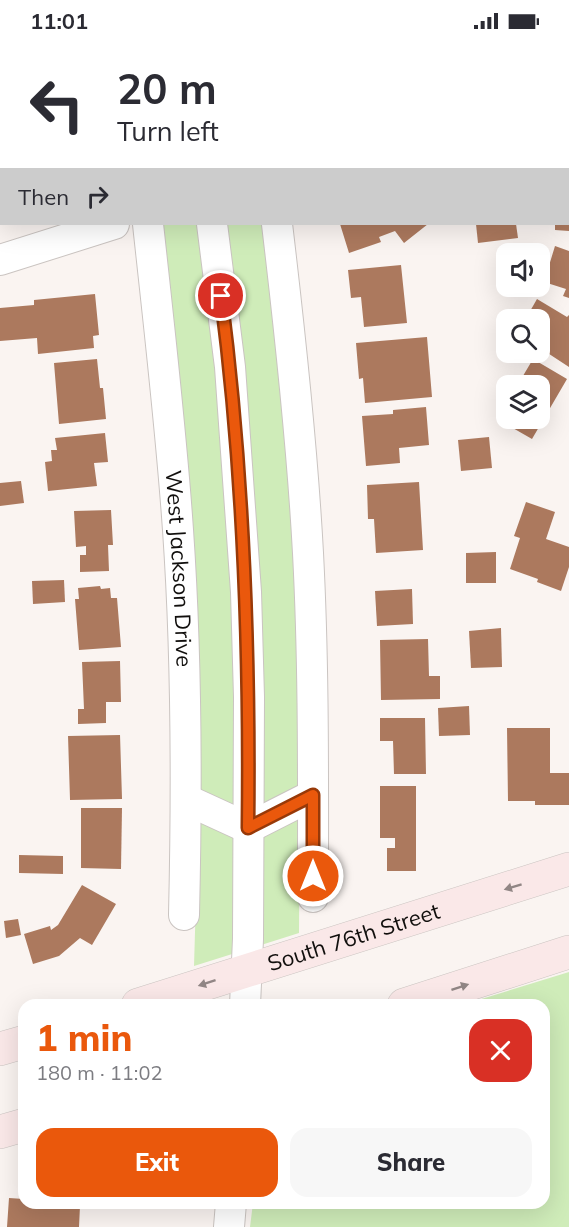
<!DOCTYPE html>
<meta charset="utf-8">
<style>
body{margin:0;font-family:Mulish,sans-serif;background:#f7f7f7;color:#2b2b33;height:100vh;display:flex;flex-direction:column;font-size:22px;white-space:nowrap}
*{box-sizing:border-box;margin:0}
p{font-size:20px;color:#7c7c81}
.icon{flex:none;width:33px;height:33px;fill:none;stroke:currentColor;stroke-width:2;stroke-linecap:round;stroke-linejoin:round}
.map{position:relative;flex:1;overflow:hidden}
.sheet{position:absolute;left:18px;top:957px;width:532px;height:210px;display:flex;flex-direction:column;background:#fff;border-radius:18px;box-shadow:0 6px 24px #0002}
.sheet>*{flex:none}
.banner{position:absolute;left:0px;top:0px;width:570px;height:183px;box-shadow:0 6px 24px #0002;background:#fff;color:#2b2b33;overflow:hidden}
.buttons{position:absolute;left:496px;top:201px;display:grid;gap:12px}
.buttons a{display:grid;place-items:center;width:54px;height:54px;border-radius:12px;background:#fff;box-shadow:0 6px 24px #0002;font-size:30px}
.pin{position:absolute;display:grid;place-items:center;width:51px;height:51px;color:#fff;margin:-26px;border:3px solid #fff;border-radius:50%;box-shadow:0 2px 6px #0007}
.me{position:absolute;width:66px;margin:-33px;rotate:0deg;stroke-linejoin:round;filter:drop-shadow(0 0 4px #0008)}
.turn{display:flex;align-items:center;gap:21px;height:126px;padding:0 18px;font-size:27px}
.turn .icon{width:78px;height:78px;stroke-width:2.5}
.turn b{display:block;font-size:42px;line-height:51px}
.then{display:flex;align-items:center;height:57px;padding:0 18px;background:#0003;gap:12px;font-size:22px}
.round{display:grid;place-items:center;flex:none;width:63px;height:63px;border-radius:18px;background:#f7f7f7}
.headline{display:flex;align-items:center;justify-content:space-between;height:102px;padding:0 18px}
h1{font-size:36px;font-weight:800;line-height:45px;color:#ea580c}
.cta{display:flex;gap:12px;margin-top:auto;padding:12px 18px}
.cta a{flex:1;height:69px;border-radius:18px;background:#ea580c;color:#fff;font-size:24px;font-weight:800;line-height:69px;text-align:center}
.cta a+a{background:#f7f7f7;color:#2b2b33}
.status{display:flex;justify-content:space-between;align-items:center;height:42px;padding:0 30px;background:#fff;direction:ltr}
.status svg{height:16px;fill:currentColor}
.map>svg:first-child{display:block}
.green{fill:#cfecb9}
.building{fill:#ac795e}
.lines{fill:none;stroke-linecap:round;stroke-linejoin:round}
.minor-casing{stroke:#cac4c1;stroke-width:32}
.secondary-casing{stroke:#cac4c1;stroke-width:34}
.minor{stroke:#fff;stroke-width:30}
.secondary{stroke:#fae8e8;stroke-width:33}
.oneway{fill:#918685}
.route-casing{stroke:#983908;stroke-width:15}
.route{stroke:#ea580c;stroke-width:10}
.labels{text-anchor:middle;stroke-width:5;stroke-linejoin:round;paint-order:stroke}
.street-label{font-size:22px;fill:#110f0d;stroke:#fff}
</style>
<div class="status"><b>11:01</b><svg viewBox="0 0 49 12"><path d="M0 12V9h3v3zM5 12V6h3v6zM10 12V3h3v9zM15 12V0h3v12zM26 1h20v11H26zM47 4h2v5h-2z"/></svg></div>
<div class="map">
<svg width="569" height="1185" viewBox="0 0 569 1185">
<rect width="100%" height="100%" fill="#faf4f1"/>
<g class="green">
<polygon points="101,0 249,0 248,2"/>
<polygon points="160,182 262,182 291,435 300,722 299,891 194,924 198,788"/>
<polygon points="569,930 569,1185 250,1185 253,1161 544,1161 544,963 462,963"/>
</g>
<g class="building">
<polygon points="340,182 428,182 404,201 395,189 379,195 381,200 349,211"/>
<polygon points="476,182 516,182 518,196 478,201"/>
<polygon points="555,182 569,182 569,189 555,188"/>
<polygon points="555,204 569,209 569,256 563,254 566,247 544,240"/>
<polygon points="401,223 407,281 364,285 361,255 351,256 348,228"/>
<polygon points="95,252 99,293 93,294 94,306 38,312 37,296 0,299 0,266 34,263 34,258"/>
<polygon points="537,257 567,275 569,273 569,325 540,306 540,278 525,278"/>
<polygon points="427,295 432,355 365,361 363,336 359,337 356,301"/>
<polygon points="97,317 100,346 103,346 106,377 59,382 54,321"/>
<polygon points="533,317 567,337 532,397 504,381 506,376 540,376 540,344 517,344"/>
<polygon points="426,365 429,403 399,406 400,421 366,424 362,374 393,372 393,368"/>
<polygon points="105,391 108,420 94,421 97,444 48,449 45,420 52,419 51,408 57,408 55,396"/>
<polygon points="489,395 492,426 461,429 458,398"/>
<polygon points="21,439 24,461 0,464 0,441"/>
<polygon points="419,440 423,508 376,511 374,477 368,477 367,443"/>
<polygon points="526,460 555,470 546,497 569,505 569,525 561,549 537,540 538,537 510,527 520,496 514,494"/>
<polygon points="111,468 113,503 108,503 109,529 80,530 80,513 86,513 86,504 76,505 74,469"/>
<polygon points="496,510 496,541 466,541 466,511"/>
<polygon points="64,538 65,560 33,562 32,539"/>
<polygon points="100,544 101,547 110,546 111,556 117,556 121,605 79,608 75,557 79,557 78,546"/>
<polygon points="412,547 413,582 377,584 375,549"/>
<polygon points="501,586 502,625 471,626 469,589"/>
<polygon points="428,597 429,634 440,634 440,657 381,658 380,598"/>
<polygon points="120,619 121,660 106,660 106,681 78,682 78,667 84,667 82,620"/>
<polygon points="469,664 470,693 439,694 438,666"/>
<polygon points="380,676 425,676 426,732 394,732 393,699 380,699"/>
<polygon points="507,686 550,686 550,731 569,731 569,763 535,763 535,759 508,759"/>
<polygon points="120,693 122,757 70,758 68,694"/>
<polygon points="380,744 416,744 416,829 387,829 387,806 395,806 395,796 380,796"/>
<polygon points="81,766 122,766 121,827 81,826"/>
<polygon points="19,813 63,814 63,832 19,831"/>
<polygon points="82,843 116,862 92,903 80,896 59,914 33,922 24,892 50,884 51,888 58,883"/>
<polygon points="18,877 21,893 6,896 4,879"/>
<polygon points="9,1156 24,1157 24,1161 84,1161 84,1164 80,1164 79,1185 7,1185"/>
</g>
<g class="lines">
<g class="minor-casing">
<g id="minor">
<polyline points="89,0 89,2"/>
<polyline points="182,0 183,2"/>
<polyline points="259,2 259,0"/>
<polyline points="568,40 569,40"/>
<path id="s1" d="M148,182c11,102 23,204 30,306 9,129 9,257 6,385"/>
<polyline points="212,182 230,325 246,550 249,655 248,897 245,963"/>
<path d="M277,182c13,109 25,218 31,329 6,114 5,229 5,344"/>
<polyline points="0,218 114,182"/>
<polyline points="187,758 248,786 313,753"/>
<polyline points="229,1185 231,1161"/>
</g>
</g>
<g class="secondary-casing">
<g id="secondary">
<path id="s2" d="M138,963l431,-136"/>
<polyline points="404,963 569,910"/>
<polyline points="0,1007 24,1000"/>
<polyline points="0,1090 24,1083"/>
</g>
</g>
<use href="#minor" class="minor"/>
<use href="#secondary" class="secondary"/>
</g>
<defs><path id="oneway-solid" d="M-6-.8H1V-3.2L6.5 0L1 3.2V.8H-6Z" transform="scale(1.5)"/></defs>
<g class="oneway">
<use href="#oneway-solid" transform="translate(513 845) rotate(163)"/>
<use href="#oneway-solid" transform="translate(207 941) rotate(162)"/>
<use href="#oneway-solid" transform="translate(460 945) rotate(-18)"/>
</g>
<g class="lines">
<g class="route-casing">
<path id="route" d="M221,254c23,177 29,354 27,532l65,-33v81"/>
</g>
<use href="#route" class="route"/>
</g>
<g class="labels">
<g class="street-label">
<text dy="8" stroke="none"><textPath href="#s1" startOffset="346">West Jackson Drive</textPath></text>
<text dy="8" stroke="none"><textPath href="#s2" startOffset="226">South 76th Street</textPath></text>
</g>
</g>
</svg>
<div class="buttons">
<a><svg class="icon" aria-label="sound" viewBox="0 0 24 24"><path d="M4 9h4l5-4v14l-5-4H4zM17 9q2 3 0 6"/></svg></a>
<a><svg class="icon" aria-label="search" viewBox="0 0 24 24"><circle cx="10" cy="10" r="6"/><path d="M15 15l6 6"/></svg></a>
<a><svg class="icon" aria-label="layers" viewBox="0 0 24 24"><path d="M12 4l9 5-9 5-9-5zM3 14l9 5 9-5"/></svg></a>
</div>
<div class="pin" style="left:221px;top:254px;background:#d93025"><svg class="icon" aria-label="arrive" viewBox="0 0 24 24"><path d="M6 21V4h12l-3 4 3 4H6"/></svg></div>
<svg class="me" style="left:313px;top:834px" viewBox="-20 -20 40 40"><circle r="17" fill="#ea580c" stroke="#fff" stroke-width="3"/><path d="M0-11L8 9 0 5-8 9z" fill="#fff"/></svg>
<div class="banner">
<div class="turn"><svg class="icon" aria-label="left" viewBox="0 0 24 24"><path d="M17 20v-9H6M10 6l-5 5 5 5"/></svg><div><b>20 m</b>Turn left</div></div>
<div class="then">Then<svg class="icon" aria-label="right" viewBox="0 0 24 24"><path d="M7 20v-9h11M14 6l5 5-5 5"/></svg></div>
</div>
<section class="sheet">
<div class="headline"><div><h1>1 min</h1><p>180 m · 11:02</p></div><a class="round" style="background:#d93025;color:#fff"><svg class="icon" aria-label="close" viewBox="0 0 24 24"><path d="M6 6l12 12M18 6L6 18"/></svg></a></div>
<div class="cta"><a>Exit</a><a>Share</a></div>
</section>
</div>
